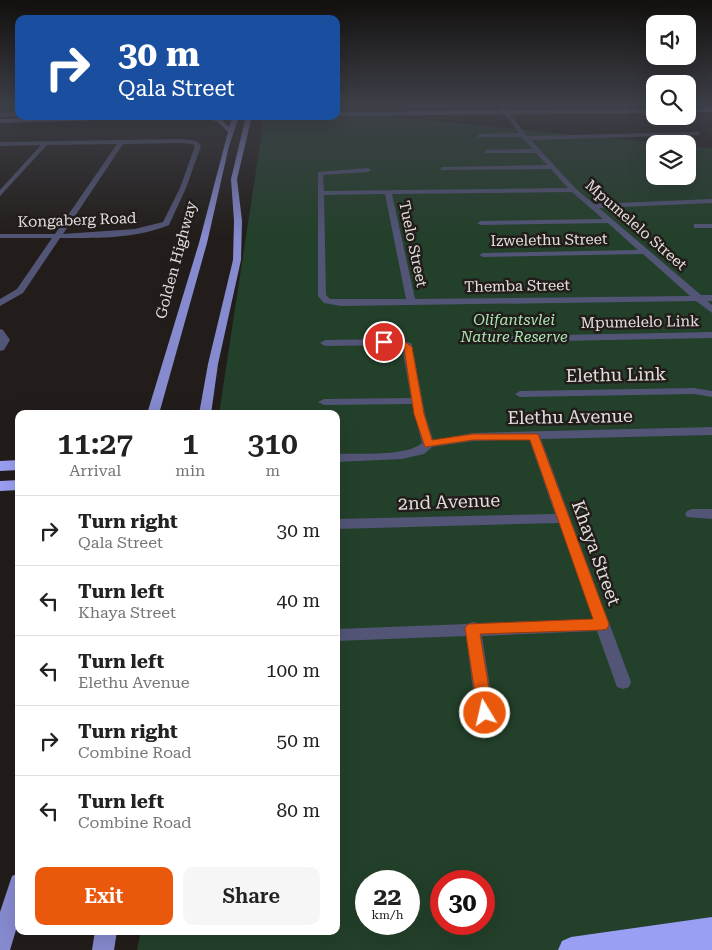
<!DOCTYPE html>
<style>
body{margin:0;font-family:"Roboto Serif",serif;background:#f6f6f6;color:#222;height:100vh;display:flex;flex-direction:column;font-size:19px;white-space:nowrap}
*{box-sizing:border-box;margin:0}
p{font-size:16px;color:#767676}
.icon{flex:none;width:28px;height:28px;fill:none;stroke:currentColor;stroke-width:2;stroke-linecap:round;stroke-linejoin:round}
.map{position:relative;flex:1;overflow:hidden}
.details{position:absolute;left:15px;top:410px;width:325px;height:525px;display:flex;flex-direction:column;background:#fff;border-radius:10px;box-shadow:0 5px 20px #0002}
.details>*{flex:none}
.top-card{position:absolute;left:15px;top:15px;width:325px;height:105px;border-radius:10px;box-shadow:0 5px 20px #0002;background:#1a4fa0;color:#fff;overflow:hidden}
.buttons{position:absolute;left:646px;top:15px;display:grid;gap:10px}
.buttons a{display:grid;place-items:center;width:50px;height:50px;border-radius:10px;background:#fff;box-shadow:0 5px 20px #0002;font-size:25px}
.speed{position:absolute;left:355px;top:870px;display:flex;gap:10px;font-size:25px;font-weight:700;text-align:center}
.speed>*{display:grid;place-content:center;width:65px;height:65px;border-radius:50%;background:#fff;box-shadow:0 5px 20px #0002;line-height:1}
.speed small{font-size:12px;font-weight:400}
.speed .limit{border:8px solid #d22;background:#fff;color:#111}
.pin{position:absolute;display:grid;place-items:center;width:42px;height:42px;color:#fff;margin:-21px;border:2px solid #fff;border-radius:50%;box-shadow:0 1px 5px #0007}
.me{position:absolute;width:55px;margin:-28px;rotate:351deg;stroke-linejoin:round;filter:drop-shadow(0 0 4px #0008)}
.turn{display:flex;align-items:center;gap:18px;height:105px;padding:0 20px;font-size:22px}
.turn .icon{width:65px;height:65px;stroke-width:2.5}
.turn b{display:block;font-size:35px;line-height:42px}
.eta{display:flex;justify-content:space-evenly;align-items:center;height:85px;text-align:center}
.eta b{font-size:30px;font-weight:600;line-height:35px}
.button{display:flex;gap:10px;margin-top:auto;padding:10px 20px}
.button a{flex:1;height:58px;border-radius:10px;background:#ea580c;color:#fff;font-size:20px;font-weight:600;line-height:58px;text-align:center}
.button a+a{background:#f6f6f6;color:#222}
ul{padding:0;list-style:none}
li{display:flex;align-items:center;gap:15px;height:70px;padding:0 20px;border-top:1px solid #e0e0e0}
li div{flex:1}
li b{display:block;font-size:19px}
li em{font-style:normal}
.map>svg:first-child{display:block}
.green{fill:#23402a;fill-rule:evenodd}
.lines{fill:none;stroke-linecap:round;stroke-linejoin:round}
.street{fill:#525576;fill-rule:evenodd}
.secondary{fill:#6f73a8;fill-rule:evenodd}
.primary{fill:#868acf;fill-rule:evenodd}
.highway{fill:#9a9ff3;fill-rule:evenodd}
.route{fill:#ea580c;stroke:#983908}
.labels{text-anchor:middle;stroke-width:5;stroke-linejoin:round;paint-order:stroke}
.far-street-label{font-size:15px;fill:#e3dfde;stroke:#221d1a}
.far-park-label{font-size:15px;font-style:italic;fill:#a8e6b6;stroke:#221d1a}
.street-label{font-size:18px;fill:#e3dfde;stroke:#221d1a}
</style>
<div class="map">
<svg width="712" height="950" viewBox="0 0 712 950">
<rect width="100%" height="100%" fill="#221d1a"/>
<path class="green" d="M375,115l293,29h-13v32h33v-30l24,2v802h-575l4,-19h195v-517h-117l45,-296zM366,881h43v43h-43zM441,881h43v43h-43z"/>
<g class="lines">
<g class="street">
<path d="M497,104h5l25,32 173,-4 -2,3 -167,5 45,49 18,15 118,-5v4l-113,5 102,87h11v6h-5l5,4v8l-16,-12 -355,5 -17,-3 -6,-7v-124l50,-4 3,2 -3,2 -45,3 1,16 244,-3 -17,-19 -111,1 2,-3 105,-2 -11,-12h-52l2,-3 47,-1 -12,-12h-44l2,-3 40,-1zM572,192l31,27 -122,2 -4,2 4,2 127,-2 30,27 -155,3 -4,2 4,2 160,-3 47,42 -275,3 -23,-105zM385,194l21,105h-76l-4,-4 -2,-100z"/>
<polygon points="19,112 19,116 0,117 0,113"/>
<path d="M181,139l16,2 4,5 -15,42 -17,37c-34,14 -73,13 -109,13l-37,55 -23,13v-7l17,-10 35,-51h-52v-4h55l62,-90 -70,1 -47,51v-6l41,-45 -41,1v-4zM181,143l12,1 2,2 -15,42 -17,34 -28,7 -72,5 60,-90z"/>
<rect x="694" y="224" width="18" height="4"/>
<polygon points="0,329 3,330 10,340 4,350 0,351"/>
<polygon points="712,332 712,338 508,342 503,339 508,336"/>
<path d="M393,339l18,4 1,2 13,69 8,26 40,-7 239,-6v8l-171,4 90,243 -2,5 -6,2 -6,-2 -20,-56 -115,5 12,77 -3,5 -6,3 -6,-3 -3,-5 -10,-77 -130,5v-12l131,-5 6,-2 5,1 115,-4 -34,-96 -223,6v-10l219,-5 -26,-75 -56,2 -41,6 -8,7 -22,5 -66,3v-8c22,-1 70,3 86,-11l-10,-39 -88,1 -6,-3 6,-3 87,-1 -9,-51 -9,-2 -68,1 -5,-3 5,-3z"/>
<polygon points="694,388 712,391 712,397 694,394 520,397 515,394 520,391"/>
<polygon points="692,509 712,509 712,519 687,517 685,514 687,511"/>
</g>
<g class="secondary">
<polygon points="712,108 712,112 688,112 688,109"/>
<polygon points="655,109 655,113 336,116 336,112"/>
<polygon points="142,116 231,116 0,123 0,119"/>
</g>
<g class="primary">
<polygon points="199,116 221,119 229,127 233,116 239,116 229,146 207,243 159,414 147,414 199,243 228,132 217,121 199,118"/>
<polygon points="246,116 252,116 237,179 242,221 241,260 218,364 211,414 199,414 208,364 233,260 234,221 231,179"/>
<polygon points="19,873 19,920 10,950 0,950 0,912 12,876"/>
<polygon points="95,931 117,931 114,950 92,950"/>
</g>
<g class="highway">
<polygon points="19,460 19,470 0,471 0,461"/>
<polygon points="19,480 19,490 0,491 0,481"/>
<polygon points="712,917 712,950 558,950 562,941 571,937"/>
</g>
</g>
<linearGradient id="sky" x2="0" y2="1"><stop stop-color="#13100e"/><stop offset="0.44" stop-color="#3e4049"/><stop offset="1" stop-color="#3e4049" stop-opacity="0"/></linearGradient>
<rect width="712" height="238" fill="url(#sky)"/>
<polygon class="route" points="384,339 404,341 412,347 424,414 432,440 473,434 538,434 609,624 607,629 602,630 480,634 493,713 491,718 485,720 480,718 478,713 465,628 468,624 593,619 530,440 473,440 425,447 414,414 404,348 399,345 380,344 380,340"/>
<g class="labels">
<g class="far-street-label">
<text transform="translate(77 220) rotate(-2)" y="5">Kongaberg Road</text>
<text transform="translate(636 225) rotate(41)" y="5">Mpumelelo Street</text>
<text transform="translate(549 240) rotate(-1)" y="5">Izwelethu Street</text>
<text transform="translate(413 244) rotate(78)" y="5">Tuelo Street</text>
<text transform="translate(176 260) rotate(-75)" y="5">Golden Highway</text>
<text transform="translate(517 286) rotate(-1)" y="5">Themba Street</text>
<text transform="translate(640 322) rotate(-1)" y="5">Mpumelelo Link</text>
</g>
<g class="far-park-label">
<text x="514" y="325">Olifantsvlei<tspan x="514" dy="17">Nature Reserve</tspan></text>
</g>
<g class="street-label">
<text transform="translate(616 375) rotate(-1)" y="6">Elethu Link</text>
<text transform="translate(570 417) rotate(-1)" y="6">Elethu Avenue</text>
<text transform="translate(449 502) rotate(-2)" y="6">2nd Avenue</text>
<text transform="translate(596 553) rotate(70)" y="6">Khaya Street</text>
</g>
</g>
</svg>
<div class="buttons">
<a><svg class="icon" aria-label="sound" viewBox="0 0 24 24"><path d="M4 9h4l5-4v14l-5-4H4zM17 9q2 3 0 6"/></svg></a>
<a><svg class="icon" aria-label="search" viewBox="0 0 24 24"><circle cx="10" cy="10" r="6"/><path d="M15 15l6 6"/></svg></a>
<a><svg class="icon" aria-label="layers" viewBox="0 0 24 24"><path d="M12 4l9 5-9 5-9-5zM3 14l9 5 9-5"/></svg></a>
</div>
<div class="speed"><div>22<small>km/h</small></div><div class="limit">30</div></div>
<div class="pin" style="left:384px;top:342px;background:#d93025"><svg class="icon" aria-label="arrive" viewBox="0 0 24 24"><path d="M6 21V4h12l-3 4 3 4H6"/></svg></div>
<svg class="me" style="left:485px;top:713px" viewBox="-20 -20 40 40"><circle r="17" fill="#ea580c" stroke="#fff" stroke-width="3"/><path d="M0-11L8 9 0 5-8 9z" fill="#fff"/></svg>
<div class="top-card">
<div class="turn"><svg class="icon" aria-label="right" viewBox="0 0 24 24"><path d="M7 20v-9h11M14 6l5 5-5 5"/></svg><div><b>30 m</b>Qala Street</div></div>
</div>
<section class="details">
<div class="eta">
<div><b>11:27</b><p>Arrival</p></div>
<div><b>1</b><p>min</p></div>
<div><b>310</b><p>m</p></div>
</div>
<ul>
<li><svg class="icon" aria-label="right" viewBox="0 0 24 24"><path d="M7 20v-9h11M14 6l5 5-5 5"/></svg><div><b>Turn right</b><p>Qala Street</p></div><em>30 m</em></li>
<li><svg class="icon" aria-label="left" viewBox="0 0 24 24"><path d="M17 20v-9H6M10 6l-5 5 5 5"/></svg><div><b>Turn left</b><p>Khaya Street</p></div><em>40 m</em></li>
<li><svg class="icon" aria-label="left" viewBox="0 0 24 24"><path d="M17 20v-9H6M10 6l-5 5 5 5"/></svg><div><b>Turn left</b><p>Elethu Avenue</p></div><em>100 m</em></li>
<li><svg class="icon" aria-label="right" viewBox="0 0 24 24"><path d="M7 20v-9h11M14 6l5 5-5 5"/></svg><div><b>Turn right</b><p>Combine Road</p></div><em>50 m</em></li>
<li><svg class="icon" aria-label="left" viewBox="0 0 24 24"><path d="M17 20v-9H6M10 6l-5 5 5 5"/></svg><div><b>Turn left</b><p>Combine Road</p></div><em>80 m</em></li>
</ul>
<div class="button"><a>Exit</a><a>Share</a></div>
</section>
</div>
